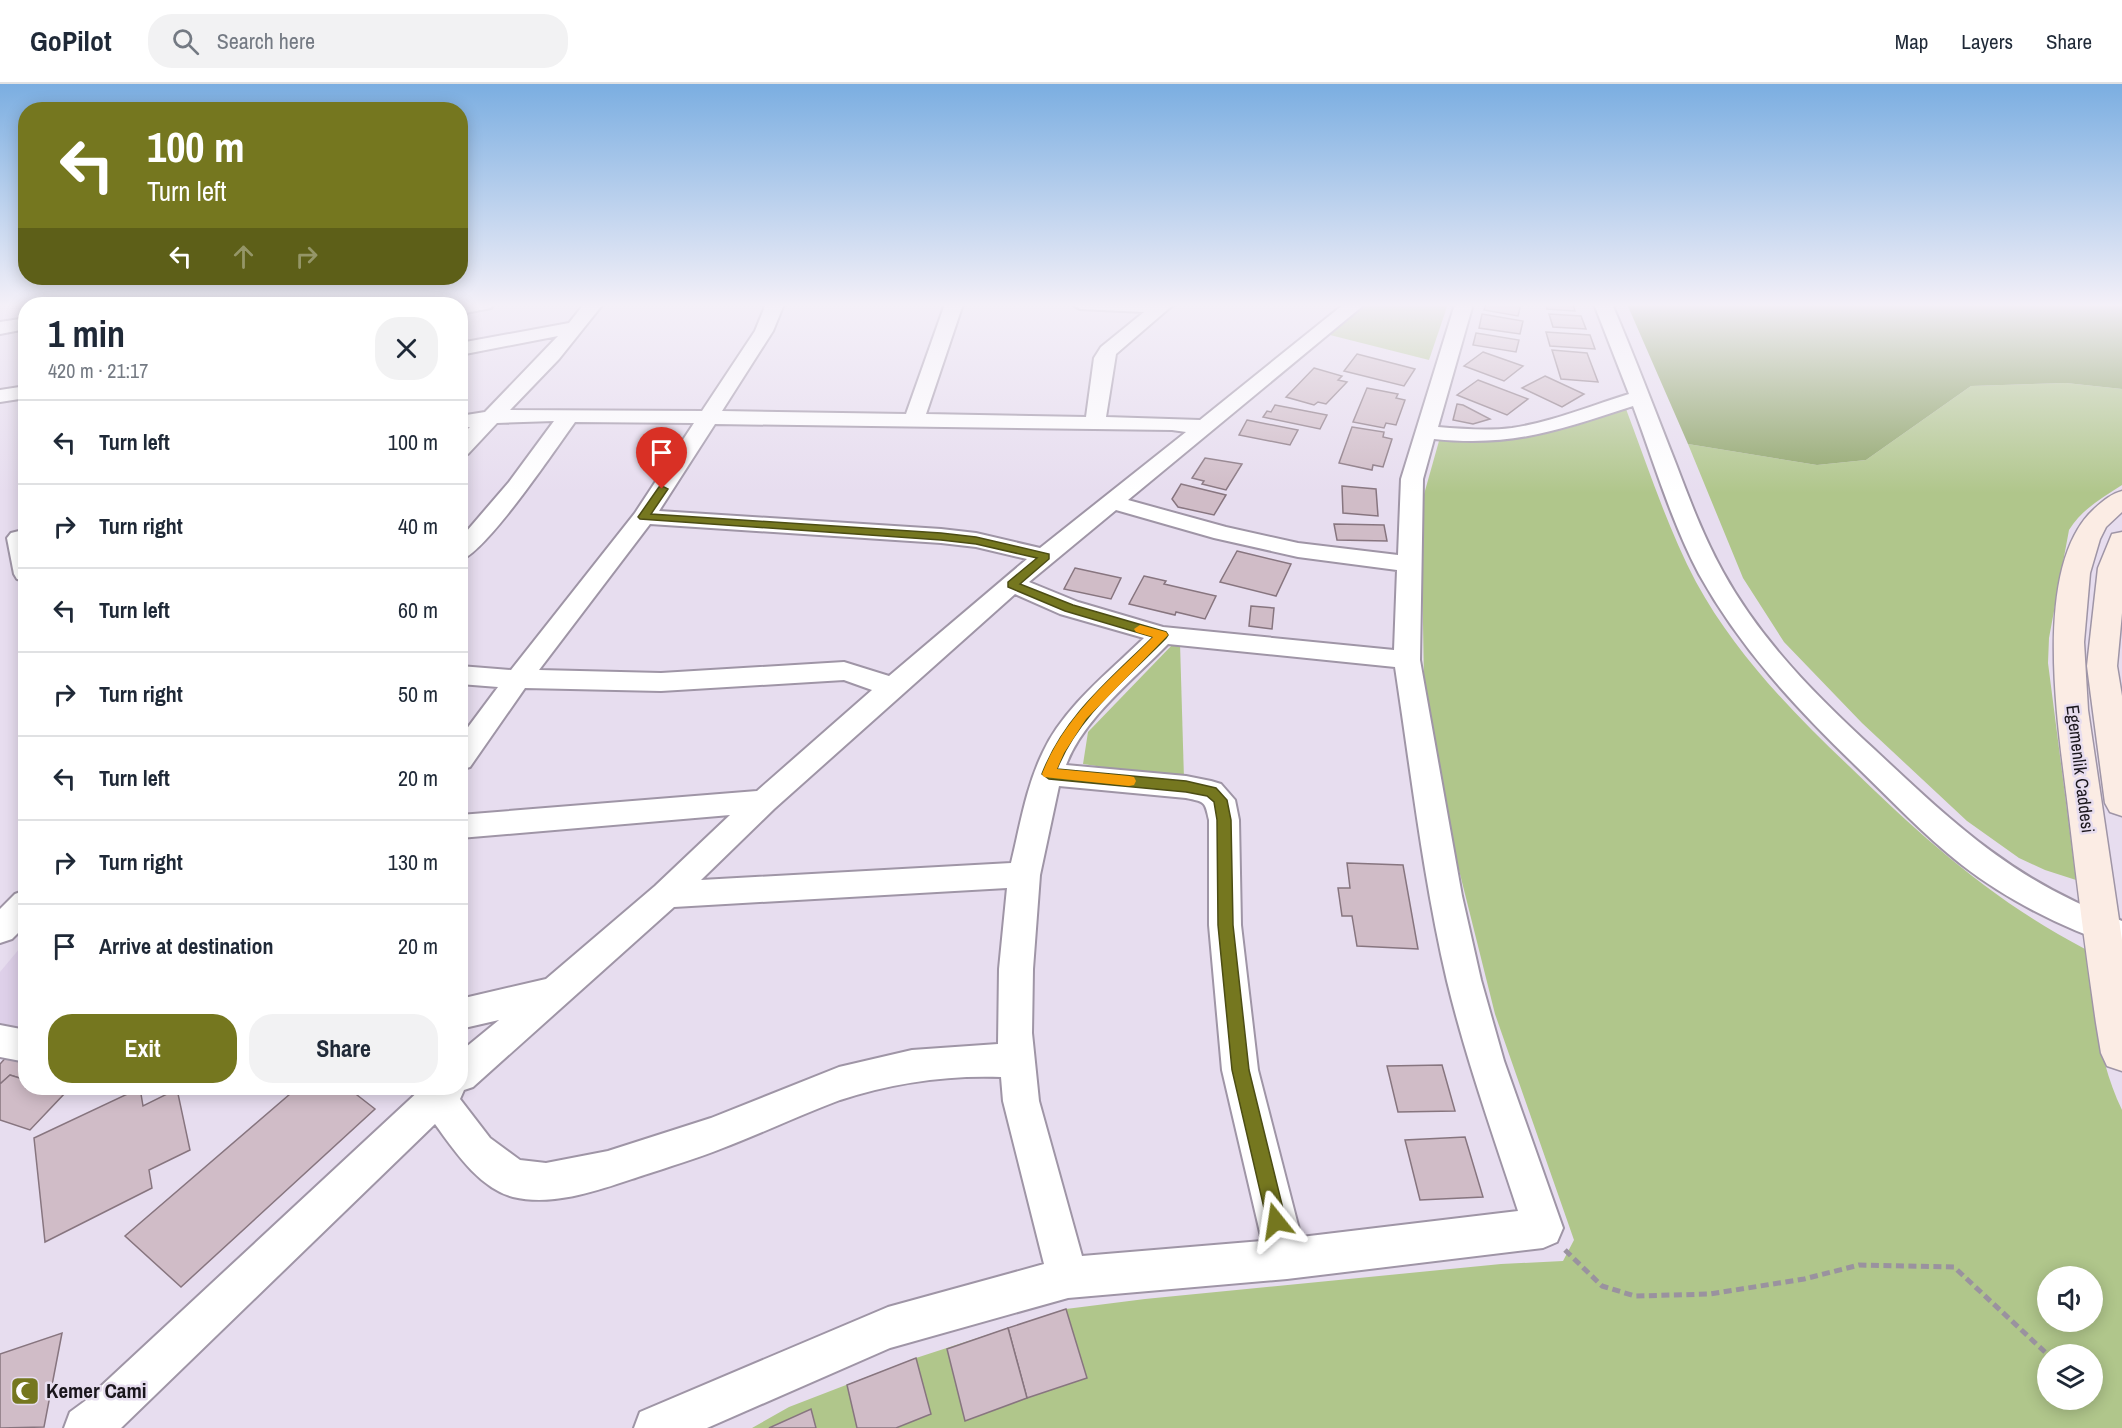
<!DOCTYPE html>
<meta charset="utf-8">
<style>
body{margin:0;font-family:"Archivo Narrow",sans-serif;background:#f2f2f3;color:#1f2937;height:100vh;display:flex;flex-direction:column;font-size:22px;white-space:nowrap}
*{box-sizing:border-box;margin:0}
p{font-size:20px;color:#747a83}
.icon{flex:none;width:33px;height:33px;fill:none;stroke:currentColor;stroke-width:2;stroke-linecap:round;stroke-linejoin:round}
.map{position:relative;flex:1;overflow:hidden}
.details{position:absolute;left:18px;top:213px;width:450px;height:798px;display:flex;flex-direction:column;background:#fff;border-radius:24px;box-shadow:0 3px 15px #0003}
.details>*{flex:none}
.banner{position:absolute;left:18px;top:18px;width:450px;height:183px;border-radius:24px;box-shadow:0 3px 15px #0003;background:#75771f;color:#fff;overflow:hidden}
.tools{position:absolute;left:2037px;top:1182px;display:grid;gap:12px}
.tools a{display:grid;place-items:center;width:66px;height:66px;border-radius:50%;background:#fff;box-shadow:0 3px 15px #0003;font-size:30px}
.pin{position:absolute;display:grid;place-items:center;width:51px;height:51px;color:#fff;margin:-62px -26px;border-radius:50% 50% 50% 0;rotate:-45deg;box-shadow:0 0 6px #0007}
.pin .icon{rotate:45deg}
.me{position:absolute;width:66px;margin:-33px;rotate:345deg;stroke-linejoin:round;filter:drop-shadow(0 0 4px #0008)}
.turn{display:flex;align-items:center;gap:21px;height:126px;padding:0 30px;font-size:27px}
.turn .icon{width:78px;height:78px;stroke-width:2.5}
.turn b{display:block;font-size:42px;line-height:51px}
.lanes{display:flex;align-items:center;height:57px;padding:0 30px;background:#0003;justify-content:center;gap:30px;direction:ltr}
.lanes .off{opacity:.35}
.round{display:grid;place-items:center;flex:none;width:63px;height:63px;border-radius:24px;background:#f2f2f3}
.headline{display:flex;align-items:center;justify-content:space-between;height:102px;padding:0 30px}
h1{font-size:36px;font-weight:700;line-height:45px}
.primary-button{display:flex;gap:12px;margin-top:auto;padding:12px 30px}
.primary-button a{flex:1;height:69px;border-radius:24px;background:#75771f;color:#fff;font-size:24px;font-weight:700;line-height:69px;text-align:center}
.primary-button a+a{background:#f2f2f3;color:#1f2937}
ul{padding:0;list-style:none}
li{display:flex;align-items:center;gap:18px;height:84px;padding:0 30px;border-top:2px solid #e0e1e3}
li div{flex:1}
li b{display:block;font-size:22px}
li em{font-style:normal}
header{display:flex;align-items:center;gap:36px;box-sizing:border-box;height:84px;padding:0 30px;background:#fff;border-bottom:2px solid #e0e1e3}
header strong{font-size:28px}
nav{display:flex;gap:33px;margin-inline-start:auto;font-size:21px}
.search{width:420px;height:54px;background:#f2f2f3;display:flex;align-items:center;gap:15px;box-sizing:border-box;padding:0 21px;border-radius:24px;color:#747a83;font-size:22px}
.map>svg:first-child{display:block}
.built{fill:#ded0e9}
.green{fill:#b0c68b;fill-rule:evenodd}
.forest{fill:#8fa569}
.building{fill:#d0bcc7;stroke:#87757f;stroke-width:1.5}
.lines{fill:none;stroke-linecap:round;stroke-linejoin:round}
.minor-casing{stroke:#9f95a6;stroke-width:4}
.secondary-casing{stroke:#9f95a6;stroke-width:3}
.path{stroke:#9a929f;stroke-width:5;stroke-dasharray:8 4.5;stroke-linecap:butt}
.minor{fill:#fff;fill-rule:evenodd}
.secondary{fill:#fbece4;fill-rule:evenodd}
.route{fill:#75771f;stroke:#4c4d14;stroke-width:1.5}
.slow{fill:#f59e0b}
.labels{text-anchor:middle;stroke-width:5;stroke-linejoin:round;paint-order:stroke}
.street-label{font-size:18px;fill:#1a161c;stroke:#e7ddef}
.near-poi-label{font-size:21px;font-weight:bold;fill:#1a161c;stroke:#e7ddef;text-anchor:start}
</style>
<header>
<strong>GoPilot</strong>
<div class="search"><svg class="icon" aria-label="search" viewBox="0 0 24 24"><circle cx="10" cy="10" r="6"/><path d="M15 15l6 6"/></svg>Search here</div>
<nav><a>Map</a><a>Layers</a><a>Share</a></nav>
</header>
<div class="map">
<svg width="2122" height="1344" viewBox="0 0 2122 1344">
<rect width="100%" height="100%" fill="#e7ddef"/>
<polygon class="built" points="25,858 25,945 0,939 0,888"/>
<g class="green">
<polygon points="1369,220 1448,220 1429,276 1330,251 1350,233"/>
<path d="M2066,299l56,6v96c-20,13 -40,24 -53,45l-20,108 -1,25 28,217 -31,-10 -26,-12 -52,-37 -105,-98 -78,-81 -41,-64 -55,-134 129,21 49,-5 105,-74z"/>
<path d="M1626,325c22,58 41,118 70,173 38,70 96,130 153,184 74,72 144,135 236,183 8,55 13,111 37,161v318h-1370l37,-21 127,-49 150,-49 79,-10 356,-35 62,-3 11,-21 -79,-226 -41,-164 -30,-168 -3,-177 18,-64c49,1 96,-3 143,-17 15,-5 28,-12 44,-15zM2048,1192h44v46h-44zM2048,1270h44v46h-44z"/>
<polygon points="1174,559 1180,559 1184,695 1083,680 1088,648"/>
</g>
<polygon class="forest" points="1627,220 2122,220 2122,305 2066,299 1971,302 1866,376 1817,381 1688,360"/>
<g class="building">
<polygon points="1486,220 1521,220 1518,232 1484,226"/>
<polygon points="1546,220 1573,220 1575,227 1547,225"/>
<polygon points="1482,230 1523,237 1520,250 1479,244"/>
<polygon points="1549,230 1581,232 1586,245 1553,243"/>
<polygon points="1546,248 1590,251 1595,265 1550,262"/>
<polygon points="1476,249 1519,256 1516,268 1473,261"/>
<polygon points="1552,266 1587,269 1598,298 1561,295"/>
<polygon points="1483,268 1523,282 1504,297 1464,282"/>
<polygon points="1357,270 1415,285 1404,302 1344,287"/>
<polygon points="1314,284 1342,292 1338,296 1347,298 1326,320 1318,318 1314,321 1286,313"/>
<polygon points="1545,292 1584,310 1562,323 1522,304"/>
<polygon points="1478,296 1528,315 1507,331 1457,311"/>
<polygon points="1367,304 1398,310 1396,314 1405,316 1396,341 1386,339 1384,344 1353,338"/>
<polygon points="1457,320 1463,321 1490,335 1473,340 1453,336"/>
<polygon points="1275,321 1327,331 1320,345 1263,333 1267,327 1271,328"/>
<polygon points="1247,336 1298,346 1290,361 1239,351"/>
<polygon points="1352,343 1384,348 1383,353 1392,355 1383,383 1373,381 1372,386 1339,379"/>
<polygon points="1205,374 1242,380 1226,406 1202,400 1204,397 1192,394"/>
<polygon points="1181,400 1226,411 1214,431 1178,423 1172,415"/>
<polygon points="1342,402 1376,405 1378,432 1343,429"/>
<polygon points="1334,440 1384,441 1387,457 1337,456"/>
<polygon points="1237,467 1291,480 1276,512 1220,498"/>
<polygon points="1075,484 1121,494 1111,515 1064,505"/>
<polygon points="1144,492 1166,497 1164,500 1216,512 1205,535 1176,528 1175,531 1129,520"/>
<polygon points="1251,522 1274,524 1272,545 1249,542"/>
<polygon points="1347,779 1403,781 1418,865 1357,862 1352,832 1342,832 1338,804 1350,804"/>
<polygon points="10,969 26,972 26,996 10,991 0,1000 0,980"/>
<polygon points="1442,981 1455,1027 1398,1028 1387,982"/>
<polygon points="10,991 26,996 26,1004 48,1004 65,1009 30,1046 0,1036 0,1000"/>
<polygon points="140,1004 143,1022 177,1005 190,1066 149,1086 152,1104 45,1158 34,1054"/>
<polygon points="297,1004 348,1004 375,1025 181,1203 125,1152"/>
<polygon points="1465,1053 1483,1113 1420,1116 1405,1056"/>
<polygon points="1066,1225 1087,1294 1027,1314 1008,1244"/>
<polygon points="1008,1244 1027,1314 965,1337 947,1265"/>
<polygon points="62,1249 44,1343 0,1344 0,1270"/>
<polygon points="916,1274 931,1330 896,1344 857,1344 847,1301"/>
<polygon points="811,1325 816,1344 769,1344"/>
</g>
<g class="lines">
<g class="minor-casing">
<g id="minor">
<polygon points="456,220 494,220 491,224 460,230 460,220"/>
<path d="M584,220h19l-44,55 -49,51 192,1 53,-80 11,-27h18l-11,27 -51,80 184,3 39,-110h18l-37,110 160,3 8,-59 7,-11 43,-35 -64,-3 -9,-5h103l-58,50 -10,63 94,3 144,-116h21l-237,196 98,27 72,16 100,12 3,-76 54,-175h18l-35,123c25,2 50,4 74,1 40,-6 78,-22 117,-34l-35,-90h18c23,53 43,107 64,160 14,37 28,74 47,108 38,69 94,125 152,178 80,75 141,133 247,171v27c-57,-19 -112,-46 -160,-83 -38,-30 -71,-65 -106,-99 -60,-58 -116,-118 -157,-192 -28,-53 -45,-112 -66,-168 -75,24 -118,41 -199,33l-11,40 -3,181 42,236 19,84 23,81 59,167 -6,14 -14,6 -256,31 -219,19 -178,50 -183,80h-73l6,-16 248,-105 156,-43 -41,-163 -2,-24c-53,-2 -110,6 -161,23 -40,15 -78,33 -117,48 -27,11 -55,19 -82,28 -39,13 -86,31 -128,21 -34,-9 -59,-47 -78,-73l-314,304h-57l6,-16 15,-11 337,-313h38v-36l39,-32 -39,9v-30l86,-20 109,-93 75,-71 -270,23v-23l297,-24 115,-101 -28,-10 -183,11 -136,-3 -55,79 -10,3v-32l38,-51 -38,-3v-18l51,4 124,-157 59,-90 -119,-1c-18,25 -90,132 -115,138v-21l49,-57 45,-61 -57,2 -29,31 -8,1v-19l10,-9 -10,1v-12l25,-4 73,-76 -98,19v-12l109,-20zM715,340l457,6 14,2 -146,116 -64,-15 -35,-4 -282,-18zM1116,426l98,28 84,19 99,13 -3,80 -231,-23 -85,-25 -49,-20zM650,440l291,19 35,4 51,12 -138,117 -45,-14 -183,11 -122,-3zM1015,510l45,20 84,24c-36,35 -80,69 -101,114 -17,35 -23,74 -32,111l-310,17 73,-71zM1168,560l227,23c16,105 28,211 52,314 19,78 46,154 71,230l-217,26 -43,-167 -17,-145 -2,-105 -4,-20 -14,-16 -10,-3 -25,-5 -120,-11c17,-46 68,-86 102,-121zM1059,702l127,12c19,4 19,3 23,22v105l13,145 40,171 -180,15 -43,-155 -7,-68 1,-64 7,-94zM1007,804l-8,81 -1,75 -86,6 -73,17 -128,51 -103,33 -62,12 -26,-3 -30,-22 -30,-39 4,-9 9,-3 201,-180z"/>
<polygon points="26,234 26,245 0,250 0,238"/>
<polygon points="26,302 26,314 0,318 0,306"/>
<polygon points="19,447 26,449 26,497 17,495 14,490 7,454 11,449"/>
<polygon points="26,806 26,841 12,855 0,859 0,825 15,810"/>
<polygon points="0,941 26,946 26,978 0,973"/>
</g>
</g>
<g class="secondary-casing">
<g id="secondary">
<path d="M2122,407v21l-16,15 -6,12 -10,34 -6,69 4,68 34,230v131l-15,-5 -6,-13 -5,-30c-10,-69 -19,-138 -27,-207 -9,-80 -40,-249 26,-308 9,-8 16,-14 27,-17z"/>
<polygon points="2122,448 2122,529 2117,582 2122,612 2122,732 2110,728 2105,719 2087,582 2098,484 2112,450"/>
</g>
</g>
<polyline class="path" points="1565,1166 1602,1202 1635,1212 1710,1210 1804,1195 1859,1181 1954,1183 2045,1268"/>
<use href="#minor" class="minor"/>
<use href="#secondary" class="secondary"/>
</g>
<linearGradient id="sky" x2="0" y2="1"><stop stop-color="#7baee1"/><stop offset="0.54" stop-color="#f4f0f8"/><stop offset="1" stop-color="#f4f0f8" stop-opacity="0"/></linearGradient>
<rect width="2122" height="409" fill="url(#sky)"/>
<path class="route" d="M662,402l6,3 -17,25 290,19 35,4 73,17v5l-29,25 53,21 93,27 2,3 -2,3c-39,40 -88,78 -109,131l129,12 30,7 11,12 4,20 2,105 16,145 37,151 -3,6 -7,3 -6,-3 -3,-6 -35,-151 -14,-145 -1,-105 -3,-18 -7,-6 -21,-4 -137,-13 -7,-5c23,-59 68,-94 111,-137l-88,-26 -57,-24v-5l29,-24 -61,-14 -35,-4 -301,-21 -2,-2 21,-30z"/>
<path class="slow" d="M1140,541l26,7 2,3 -82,84 -22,34 -7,16 72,7 5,1 2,4 -2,4 -5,1 -85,-9 -2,-3c23,-59 68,-94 111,-137l-17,-5 -2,-3z"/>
<defs>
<g id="mosque-square" transform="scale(1.5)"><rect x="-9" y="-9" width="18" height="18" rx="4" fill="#75771f" stroke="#e7ddef"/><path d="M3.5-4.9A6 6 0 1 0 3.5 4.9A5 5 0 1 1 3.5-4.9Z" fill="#fff"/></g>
</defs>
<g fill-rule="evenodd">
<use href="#mosque-square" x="25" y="1307"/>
</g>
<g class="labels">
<g class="street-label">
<text transform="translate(2080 685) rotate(83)" y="6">Egemenlik Caddesi</text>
</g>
<g class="near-poi-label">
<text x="46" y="1314">Kemer Cami</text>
</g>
</g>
</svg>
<div class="tools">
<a><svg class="icon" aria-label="sound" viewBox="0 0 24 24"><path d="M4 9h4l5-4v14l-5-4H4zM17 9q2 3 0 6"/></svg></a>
<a><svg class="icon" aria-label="layers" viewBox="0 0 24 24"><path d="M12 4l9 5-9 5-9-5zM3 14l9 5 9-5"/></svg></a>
</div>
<div class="pin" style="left:662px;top:405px;background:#d93025"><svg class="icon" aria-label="arrive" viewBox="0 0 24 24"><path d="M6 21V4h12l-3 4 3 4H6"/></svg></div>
<svg class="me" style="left:1276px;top:1137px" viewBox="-20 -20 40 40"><path d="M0-17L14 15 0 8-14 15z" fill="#75771f" stroke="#fff" stroke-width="4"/></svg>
<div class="banner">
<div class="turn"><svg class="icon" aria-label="left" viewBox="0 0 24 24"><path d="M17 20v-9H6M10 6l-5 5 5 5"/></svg><div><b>100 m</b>Turn left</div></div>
<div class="lanes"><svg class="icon" aria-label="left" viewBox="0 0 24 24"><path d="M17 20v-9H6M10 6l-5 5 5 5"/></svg><svg class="icon off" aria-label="ahead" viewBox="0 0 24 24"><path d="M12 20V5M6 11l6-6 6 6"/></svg><svg class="icon off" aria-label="right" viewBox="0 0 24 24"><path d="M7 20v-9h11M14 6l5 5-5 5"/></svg></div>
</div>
<section class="details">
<div class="headline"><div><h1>1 min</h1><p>420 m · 21:17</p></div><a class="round"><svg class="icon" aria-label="close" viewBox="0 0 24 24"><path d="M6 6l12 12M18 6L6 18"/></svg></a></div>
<ul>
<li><svg class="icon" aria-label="left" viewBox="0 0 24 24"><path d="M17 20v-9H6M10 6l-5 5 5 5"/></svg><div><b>Turn left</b></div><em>100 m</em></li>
<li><svg class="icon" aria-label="right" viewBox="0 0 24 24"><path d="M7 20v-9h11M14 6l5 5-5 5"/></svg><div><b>Turn right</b></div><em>40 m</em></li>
<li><svg class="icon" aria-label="left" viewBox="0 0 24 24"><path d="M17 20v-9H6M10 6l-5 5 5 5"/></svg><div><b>Turn left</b></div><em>60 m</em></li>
<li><svg class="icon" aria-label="right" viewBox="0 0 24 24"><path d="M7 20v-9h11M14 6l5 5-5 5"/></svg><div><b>Turn right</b></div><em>50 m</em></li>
<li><svg class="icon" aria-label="left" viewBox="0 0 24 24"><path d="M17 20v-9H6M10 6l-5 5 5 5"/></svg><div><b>Turn left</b></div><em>20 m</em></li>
<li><svg class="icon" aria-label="right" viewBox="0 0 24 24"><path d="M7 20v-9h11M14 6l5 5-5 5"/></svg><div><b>Turn right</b></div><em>130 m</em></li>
<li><svg class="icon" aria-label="arrive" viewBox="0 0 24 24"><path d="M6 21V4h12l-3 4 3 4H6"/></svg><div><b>Arrive at destination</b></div><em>20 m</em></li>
</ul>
<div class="primary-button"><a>Exit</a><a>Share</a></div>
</section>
</div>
